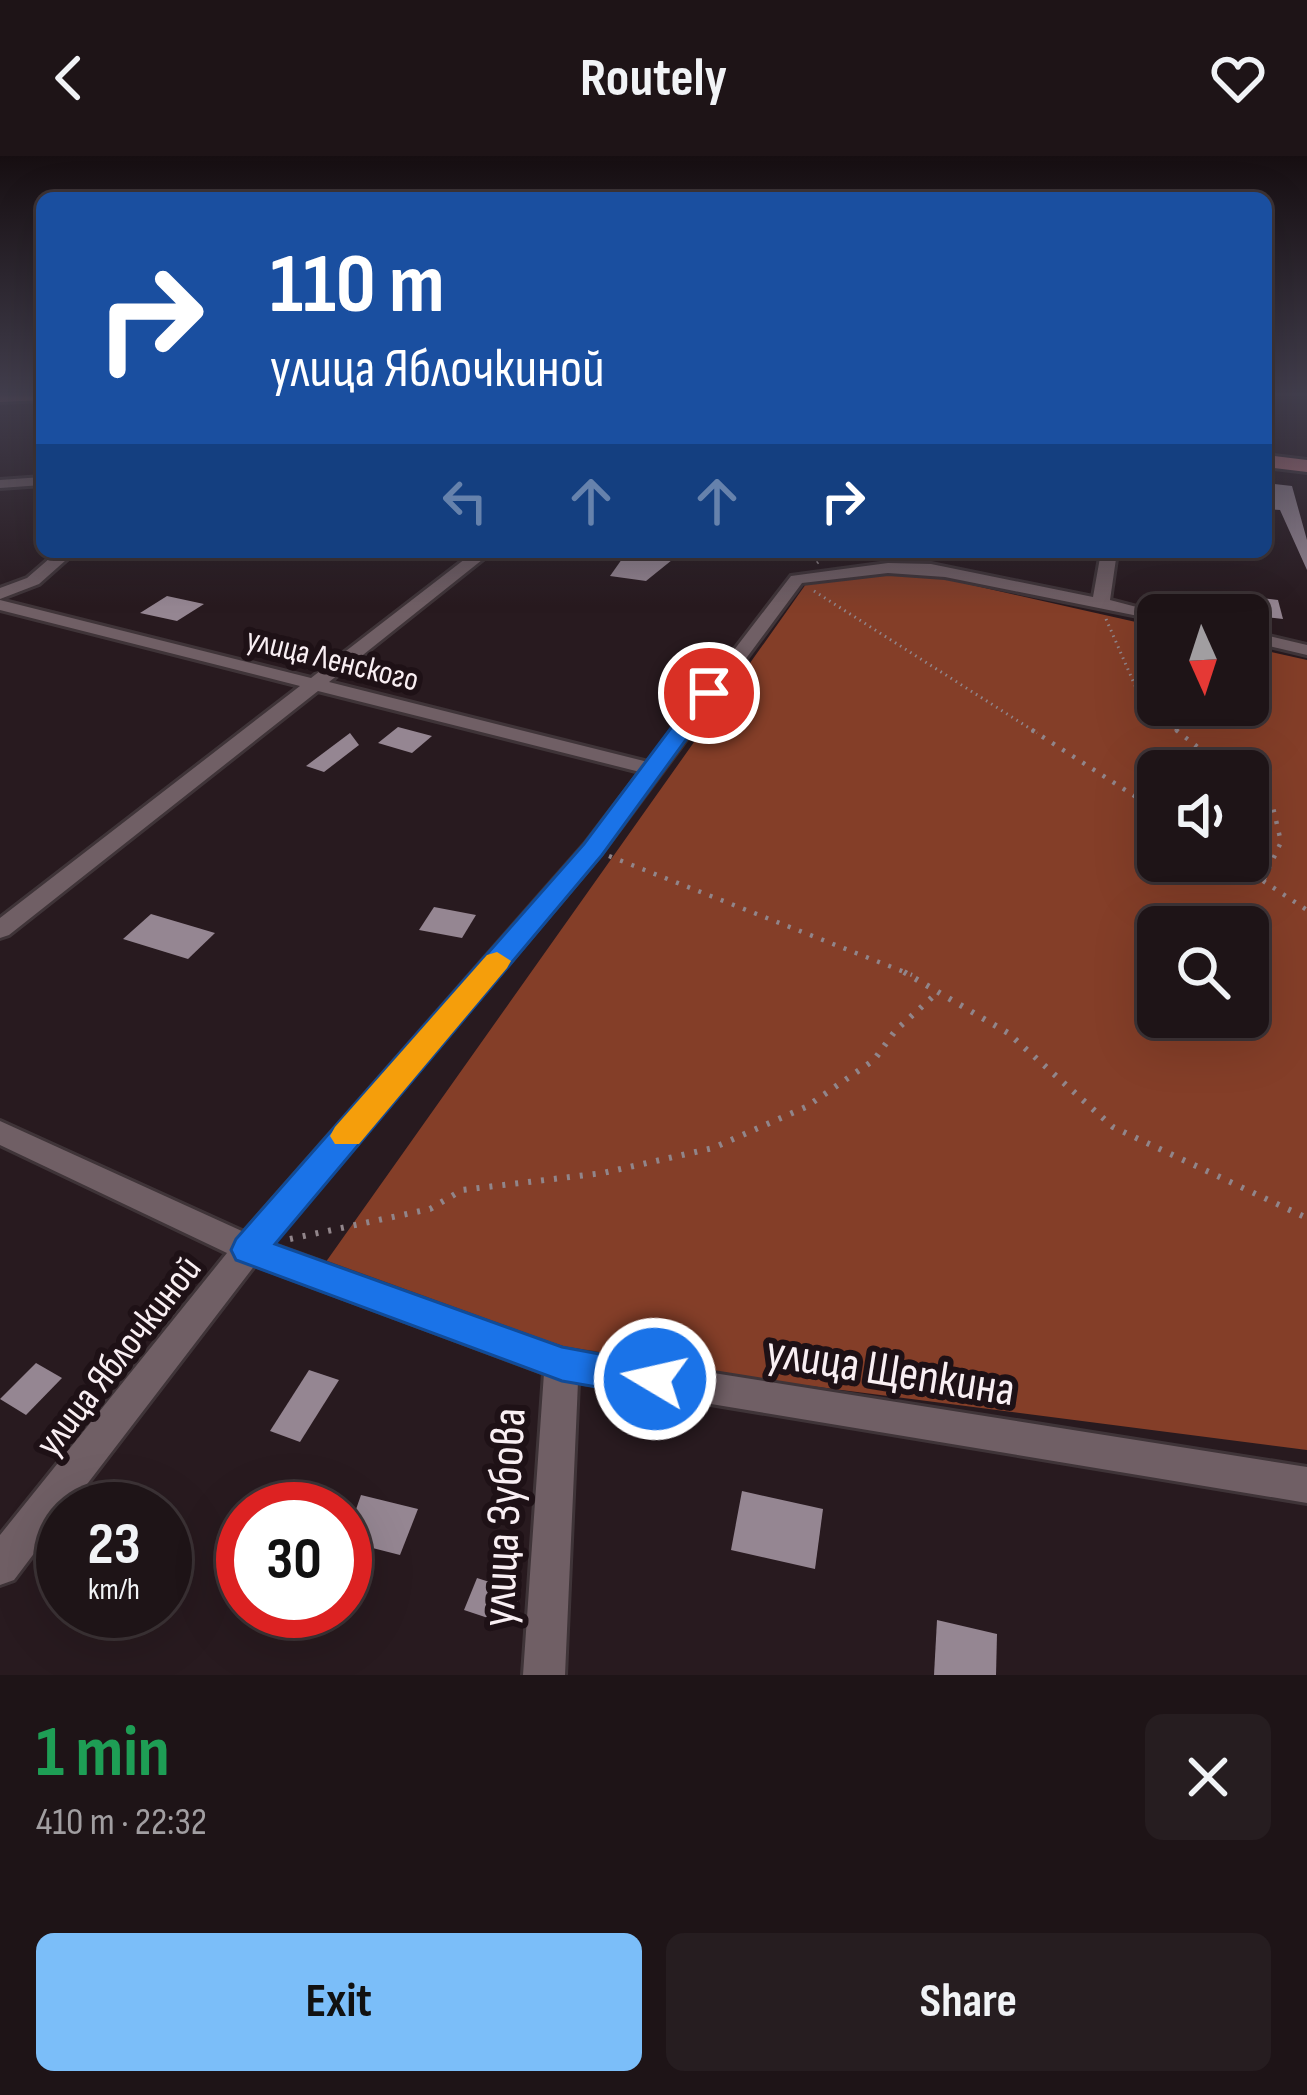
<!DOCTYPE html>
<meta charset="utf-8">
<style>
body{margin:0;font-family:"Sofia Sans Condensed",sans-serif;background:#261d20;color:#f1f3f6;height:100vh;display:flex;flex-direction:column;font-size:45px;white-space:nowrap}
*{box-sizing:border-box;margin:0}
p{font-size:39px;color:#a19ea1}
.icon{flex:none;width:66px;height:66px;fill:none;stroke:currentColor;stroke-width:2;stroke-linecap:round;stroke-linejoin:round}
.map{position:relative;height:1519px;overflow:hidden}
.details{display:flex;flex-direction:column;background:#1e1417;flex:1}
.details>*{flex:none}
.banner{position:absolute;left:36px;top:36px;width:1236px;height:366px;border-radius:18px;box-shadow:0 12px 48px #0002,0 0 0 3px #3c3336;background:#1a4fa0;color:#fff;overflow:hidden}
.needle{width:78px;rotate:177deg}
.buttons{position:absolute;left:1137px;top:438px;display:grid;gap:24px}
.buttons a{display:grid;place-items:center;width:132px;height:132px;border-radius:18px;background:#1e1417;box-shadow:0 12px 48px #0002,0 0 0 3px #3c3336;font-size:60px}
.speed{position:absolute;left:36px;top:1326px;display:flex;gap:24px;font-size:60px;font-weight:700;text-align:center}
.speed>*{display:grid;place-content:center;width:156px;height:156px;border-radius:50%;background:#1e1417;box-shadow:0 12px 48px #0002,0 0 0 3px #3c3336;line-height:1}
.speed small{font-size:30px;font-weight:400}
.speed .limit{border:18px solid #d22;background:#fff;color:#111}
.pin{position:absolute;display:grid;place-items:center;width:102px;height:102px;color:#fff;margin:-51px;border:6px solid #fff;border-radius:50%;box-shadow:0 3px 12px #0007}
.me{position:absolute;width:132px;margin:-66px;rotate:279deg;stroke-linejoin:round;filter:drop-shadow(0 0 9px #0008)}
.turn{display:flex;align-items:center;gap:42px;height:252px;padding:0 36px;font-size:54px}
.turn .icon{width:156px;height:156px;stroke-width:2.5}
.turn b{display:block;font-size:84px;line-height:102px}
.lanes{display:flex;align-items:center;height:114px;padding:0 36px;background:#0003;justify-content:center;gap:60px;direction:ltr}
.lanes .off{opacity:.35}
.round{display:grid;place-items:center;flex:none;width:126px;height:126px;border-radius:18px;background:#261d20}
.overview{display:flex;align-items:center;justify-content:space-between;height:204px;padding:0 36px}
h1{font-size:72px;font-weight:700;line-height:90px;color:#1e9e55}
.cta{display:flex;gap:24px;margin-top:auto;padding:24px 36px}
.cta a{flex:1;height:138px;border-radius:18px;background:#7bbef9;color:#111;font-size:48px;font-weight:700;line-height:138px;text-align:center}
.cta a+a{background:#261d20;color:#f1f3f6}
header{display:flex;justify-content:space-between;align-items:center;height:156px;padding:0 36px;background:#1e1417;font-size:54px;font-weight:700}
.map>svg:first-child{display:block}
.forest{fill:#843e28;fill-rule:evenodd}
.building{fill:#958692}
.lines{fill:none;stroke-linecap:round;stroke-linejoin:round}
.minor-casing{stroke:#3f3438;stroke-width:6}
.major-casing{stroke:#3f3438;stroke-width:6}
.path-far2{stroke:#91858a;stroke-width:3;stroke-dasharray:1.5 4.5;stroke-linecap:butt}
.path-far1{stroke:#91858a;stroke-width:4.5;stroke-dasharray:3 9;stroke-linecap:butt}
.path{stroke:#91858a;stroke-width:6;stroke-dasharray:3 10;stroke-linecap:butt}
.minor{fill:#705f65;fill-rule:evenodd}
.major{fill:#c07b81;fill-rule:evenodd}
.route{fill:#1a73e8;stroke:#114b97;stroke-width:3}
.slow{fill:#f59e0b}
.labels{text-anchor:middle;stroke-width:12;stroke-linejoin:round;paint-order:stroke}
.far-street-label{font-size:33px;fill:#f9eff3;stroke:#1e1116}
.street-label{font-size:39px;fill:#f9eff3;stroke:#1e1116}
.near-street-label{font-size:48px;fill:#f9eff3;stroke:#1e1116}
</style>
<header><svg class="icon" aria-label="back" viewBox="0 0 24 24"><path d="M15 5l-7 7 7 7"/></svg>Routely<svg class="icon" aria-label="heart" viewBox="0 0 24 24"><path d="M12 20l-8-8c-3-5 5-10 8-4 3-6 11-1 8 4z"/></svg></header>
<div class="map">
<svg width="1307" height="1519" viewBox="0 0 1307 1519">
<rect width="100%" height="100%" fill="#281a1f"/>
<path class="forest" d="M888,417l53,5 217,49v78h90v-58l59,13v790l-705,-91 -279,-93 483,-682zM1158,615h90v90h-90zM1158,771h90v90h-90z"/>
<g class="building">
<polygon points="1266,327 1292,330 1307,384 1307,414 1280,354 1266,353"/>
<polygon points="627,396 638,396 672,404 646,425 610,420"/>
<polygon points="1235,439 1278,444 1283,463 1238,458"/>
<polygon points="167,440 204,448 177,465 140,457"/>
<polygon points="398,571 432,580 412,597 378,587"/>
<polygon points="350,577 359,589 324,616 306,610"/>
<polygon points="434,751 476,759 462,782 419,774"/>
<polygon points="151,758 215,777 188,803 123,783"/>
<polygon points="36,1207 62,1222 26,1259 0,1243"/>
<polygon points="309,1214 339,1224 300,1286 270,1275"/>
<polygon points="742,1335 823,1353 815,1413 731,1394"/>
<polygon points="361,1339 418,1353 400,1399 345,1385"/>
<polygon points="477,1422 521,1436 509,1469 464,1454"/>
<polygon points="937,1464 997,1478 996,1519 934,1519"/>
</g>
<g class="lines">
<g class="minor-casing">
<g id="minor">
<polygon points="42,321 42,329 0,332 0,324"/>
<polygon points="57,396 75,396 39,428 0,443 0,432 27,422"/>
<polygon points="474,396 492,396 329,526 648,606 791,420 888,407 931,408 1093,441 1101,396 1117,396 1110,444 1167,459 1158,459 1158,464 945,421 888,417 802,427 601,698 272,1088 562,1193 1307,1311 1307,1347 578,1226 565,1519 523,1519 544,1217 255,1109 68,1353 63,1353 63,1359 14,1424 0,1429 0,1379 227,1097 0,989 0,965 244,1076 585,688 640,616 318,535 9,779 0,782 0,762 300,530 0,454 0,444 311,522"/>
<polygon points="1248,475 1307,489 1307,499 1248,485"/>
</g>
</g>
<g class="major-casing">
<g id="major">
<polygon points="0,237 42,237 42,244 0,246"/>
<polygon points="1266,299 1307,304 1307,316 1266,311"/>
</g>
</g>
<g class="path-far2">
<polyline points="817,407 830,396"/>
<polyline points="814,435 1037,577"/>
<polyline points="1106,463 1137,534 1179,577"/>
</g>
<g class="path-far1">
<polyline points="1032,574 1158,655"/>
<polyline points="1176,574 1228,615"/>
<polyline points="1248,630 1272,647 1281,686 1263,725"/>
<polyline points="609,700 912,819"/>
<polyline points="1233,705 1307,754"/>
</g>
<g class="path">
<polyline points="904,816 1008,877 1113,971 1307,1062"/>
<polyline points="290,1083 430,1053 462,1034 603,1017 713,992 806,951 874,904 895,875 938,836"/>
</g>
<use href="#minor" class="minor"/>
<use href="#major" class="major"/>
</g>
<linearGradient id="sky" x2="0" y2="1"><stop stop-color="#160e11"/><stop offset="0.53" stop-color="#423e4d"/><stop offset="1" stop-color="#423e4d" stop-opacity="0"/></linearGradient>
<rect width="1307" height="450" fill="url(#sky)"/>
<polygon class="route" points="701,532 720,537 602,699 275,1088 562,1191 669,1211 675,1223 669,1236 655,1241 562,1225 236,1104 231,1094 236,1083 584,688"/>
<polygon class="slow" points="497,796 511,805 507,812 359,988 335,988 330,980 335,971 487,799"/>
<g class="labels">
<g class="far-street-label">
<text transform="translate(333 502) rotate(14)" y="12">улица Ленского</text>
</g>
<g class="street-label">
<text transform="translate(117 1199) rotate(-52)" y="14">улица Яблочкиной</text>
</g>
<g class="near-street-label">
<text transform="translate(891 1213) rotate(9)" y="17">улица Щепкина</text>
<text transform="translate(502 1361) rotate(-87)" y="17">улица Зубова</text>
</g>
</g>
</svg>
<div class="buttons">
<a><svg class="needle" viewBox="-14 -14 28 28"><path d="M0-13l5 13h-10z" fill="#e53935"/><path d="M0 13l5-13h-10z" fill="#a19ea1"/></svg></a>
<a><svg class="icon" aria-label="sound" viewBox="0 0 24 24"><path d="M4 9h4l5-4v14l-5-4H4zM17 9q2 3 0 6"/></svg></a>
<a><svg class="icon" aria-label="search" viewBox="0 0 24 24"><circle cx="10" cy="10" r="6"/><path d="M15 15l6 6"/></svg></a>
</div>
<div class="speed"><div>23<small>km/h</small></div><div class="limit">30</div></div>
<div class="pin" style="left:709px;top:537px;background:#d93025"><svg class="icon" aria-label="arrive" viewBox="0 0 24 24"><path d="M6 21V4h12l-3 4 3 4H6"/></svg></div>
<svg class="me" style="left:655px;top:1223px" viewBox="-20 -20 40 40"><circle r="17" fill="#1a73e8" stroke="#fff" stroke-width="3"/><path d="M0-11L8 9 0 5-8 9z" fill="#fff"/></svg>
<div class="banner">
<div class="turn"><svg class="icon" aria-label="right" viewBox="0 0 24 24"><path d="M7 20v-9h11M14 6l5 5-5 5"/></svg><div><b>110 m</b>улица Яблочкиной</div></div>
<div class="lanes"><svg class="icon off" aria-label="left" viewBox="0 0 24 24"><path d="M17 20v-9H6M10 6l-5 5 5 5"/></svg><svg class="icon off" aria-label="ahead" viewBox="0 0 24 24"><path d="M12 20V5M6 11l6-6 6 6"/></svg><svg class="icon off" aria-label="ahead" viewBox="0 0 24 24"><path d="M12 20V5M6 11l6-6 6 6"/></svg><svg class="icon" aria-label="right" viewBox="0 0 24 24"><path d="M7 20v-9h11M14 6l5 5-5 5"/></svg></div>
</div>
</div>
<section class="details">
<div class="overview"><div><h1>1 min</h1><p>410 m · 22:32</p></div><a class="round"><svg class="icon" aria-label="close" viewBox="0 0 24 24"><path d="M6 6l12 12M18 6L6 18"/></svg></a></div>
<div class="cta"><a>Exit</a><a>Share</a></div>
</section>
